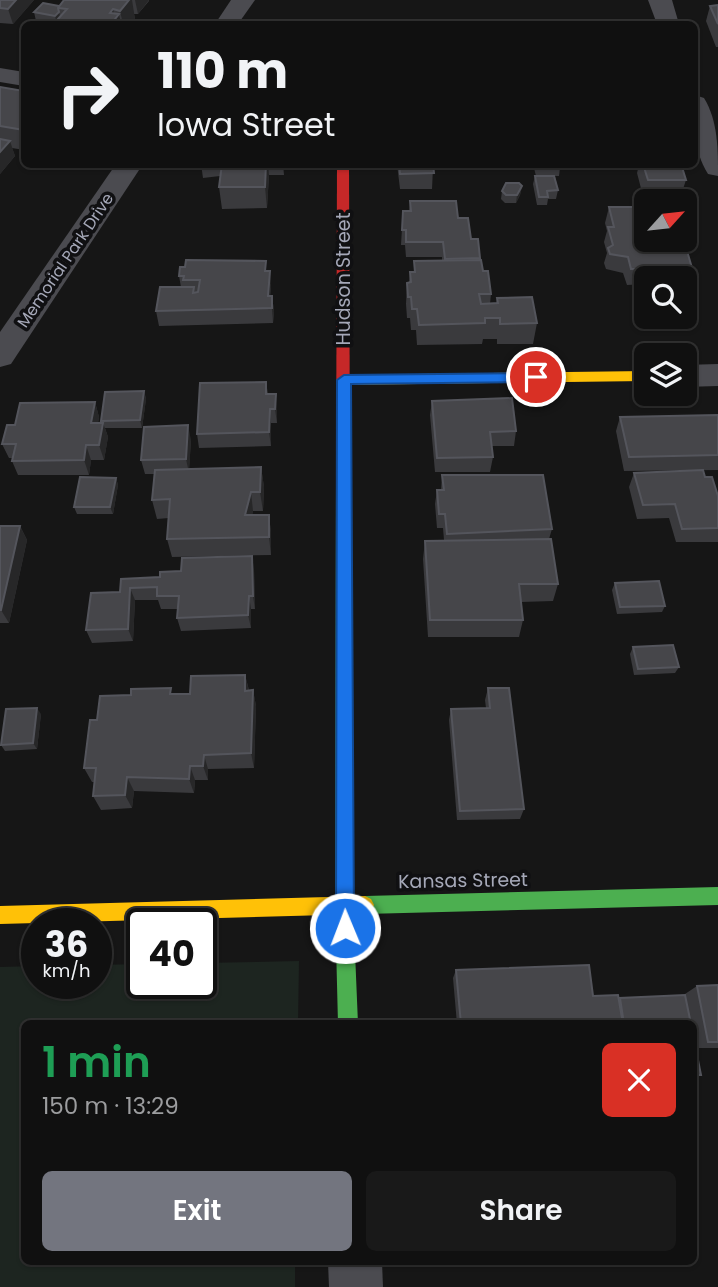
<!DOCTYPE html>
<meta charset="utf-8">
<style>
body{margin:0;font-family:Poppins,sans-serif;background:#191919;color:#f1f3f6;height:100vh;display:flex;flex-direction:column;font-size:26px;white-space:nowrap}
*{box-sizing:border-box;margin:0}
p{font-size:23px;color:#9c9d9f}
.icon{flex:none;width:38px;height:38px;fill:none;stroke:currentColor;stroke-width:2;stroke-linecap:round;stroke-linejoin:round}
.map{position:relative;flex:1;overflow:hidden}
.side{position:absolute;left:21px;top:1020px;width:676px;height:245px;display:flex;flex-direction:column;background:#101010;border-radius:10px;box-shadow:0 2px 5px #0004,0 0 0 2px #303030}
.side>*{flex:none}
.top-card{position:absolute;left:21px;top:21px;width:677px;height:147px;border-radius:10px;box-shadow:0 2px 5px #0004,0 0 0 2px #303030;background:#101010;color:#f1f3f6;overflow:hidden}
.needle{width:46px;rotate:63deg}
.fabs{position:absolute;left:634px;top:189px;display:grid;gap:14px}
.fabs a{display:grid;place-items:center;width:63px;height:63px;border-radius:10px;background:#101010;box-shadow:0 2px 5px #0004,0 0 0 2px #303030;font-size:35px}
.speed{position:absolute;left:21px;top:908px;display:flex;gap:14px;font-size:35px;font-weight:700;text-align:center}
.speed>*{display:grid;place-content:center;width:91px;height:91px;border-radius:50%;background:#101010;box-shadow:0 2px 5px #0004,0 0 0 2px #303030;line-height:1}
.speed small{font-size:18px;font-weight:400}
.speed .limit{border:4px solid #111;border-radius:10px;background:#fff;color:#111}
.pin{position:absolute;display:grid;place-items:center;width:60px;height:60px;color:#fff;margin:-30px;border:4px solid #fff;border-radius:50%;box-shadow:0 2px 7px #0007}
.me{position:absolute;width:77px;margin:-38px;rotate:359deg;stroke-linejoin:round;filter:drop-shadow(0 0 5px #0008)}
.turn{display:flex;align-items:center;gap:24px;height:147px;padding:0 21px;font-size:32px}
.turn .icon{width:91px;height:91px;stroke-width:2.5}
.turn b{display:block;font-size:49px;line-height:60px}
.round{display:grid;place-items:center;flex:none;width:74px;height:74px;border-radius:10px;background:#191919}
.headline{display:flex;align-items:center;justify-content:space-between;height:119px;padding:0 21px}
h1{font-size:42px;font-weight:600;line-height:52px;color:#1e9e55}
.cta{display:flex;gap:14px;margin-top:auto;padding:14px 21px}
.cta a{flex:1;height:80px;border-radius:10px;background:#73757f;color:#fff;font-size:28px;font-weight:600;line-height:80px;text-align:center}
.cta a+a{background:#191919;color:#f1f3f6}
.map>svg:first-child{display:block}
.green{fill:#1d2520}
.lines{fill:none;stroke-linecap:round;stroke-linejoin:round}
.street{fill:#4b4b50;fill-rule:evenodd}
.fast{fill:#4caf50;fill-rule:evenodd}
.slow{fill:#ffc107;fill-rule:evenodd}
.jam{fill:#c62828;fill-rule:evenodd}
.wall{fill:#3a3a3d}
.shaded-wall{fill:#272728}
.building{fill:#46464a;stroke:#54555c;stroke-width:2}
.route{fill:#1a73e8;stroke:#114b97;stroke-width:2}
.labels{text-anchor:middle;stroke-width:7;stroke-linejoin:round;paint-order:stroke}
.far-street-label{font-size:16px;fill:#a5a8b8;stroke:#101012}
.street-label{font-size:19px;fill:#a5a8b8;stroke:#101012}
</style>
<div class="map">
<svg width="718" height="1287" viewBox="0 0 718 1287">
<rect width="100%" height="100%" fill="#161616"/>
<polygon class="green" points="299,961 298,1024 24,1024 24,1262 295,1262 295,1287 0,1287 0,967 37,966 37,984 96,984 96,965 142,964 142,984 201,984 201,963"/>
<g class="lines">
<g class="street">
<polygon points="231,0 255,0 238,24 215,24"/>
<polygon points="648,0 672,0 679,24 657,24"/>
<polygon points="0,68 24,72 24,86 0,82"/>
<path d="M695,95l9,3c14,23 14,51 14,78l-10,-2c-15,-23 -14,-52 -13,-79z"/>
<polygon points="116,164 143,164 11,364 0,367 0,332"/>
<polygon points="718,364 718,386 684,387 684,365"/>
<polygon points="328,1262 382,1262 383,1287 329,1287"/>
</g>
<g class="fast">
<polygon points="343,479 350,484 353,904 358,1024 338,1024 335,904 336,484"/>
<polygon points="718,887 718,905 365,914 359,911 356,905 359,899 365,896"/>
</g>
<g class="slow">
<polygon points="646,371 646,381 344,385 337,380 344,375"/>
<polygon points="365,896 371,899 374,905 371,911 365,914 0,924 0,906"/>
</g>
<polygon class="jam" points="337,164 349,164 350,484 343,489 336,484"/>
</g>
<g class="wall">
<polygon points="0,0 34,0 13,24 0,23"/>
<polygon points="64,0 149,0 149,1 138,14 134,14 135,19 131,24 57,24 36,21 34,12 59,6"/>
<polygon points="718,5 718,47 716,47 706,21 710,6"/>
<polygon points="0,87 24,91 24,150 12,148 15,156 0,174"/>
<polygon points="201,164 283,164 284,175 269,175 267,208 222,209 219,187 220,176 203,178"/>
<polygon points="397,164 486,164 485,167 433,168 432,189 400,189"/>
<polygon points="533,164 576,164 575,168 560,168 559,176 555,176 558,190 556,199 548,199 547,205 537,205 533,184 535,176 536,176"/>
<polygon points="611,164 681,164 686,180 681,195 643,196 637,173 639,165 611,166"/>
<polygon points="522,186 520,195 516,203 505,203 501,199 502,191"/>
<polygon points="410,201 458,218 480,258 483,271 491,294 490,304 496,303 497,298 537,323 533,344 497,344 497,339 483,339 482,344 417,345 416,330 411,330 410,318 407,318 406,304 407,283 409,282 410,272 414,272 414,261 442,260 442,257 406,257 405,245 401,245 403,211 409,211"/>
<polygon points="609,207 646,240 677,240 675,244 692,268 687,283 684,283 684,278 646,278 646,284 627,285 623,273 606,269 604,263 607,253 604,242 607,231 605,223"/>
<polygon points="267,271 271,287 270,296 272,296 274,311 273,323 159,326 156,311 181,287 179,276"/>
<polygon points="266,382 268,394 277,409 277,423 271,423 271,446 199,448 197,434"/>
<polygon points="144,391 146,399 142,428 105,428 108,437 104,460 91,460 89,475 18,475 12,461 12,458 9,458 2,444 15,425 95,402 99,417 98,423 102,423 101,421"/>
<polygon points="432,401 516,431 514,446 492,446 493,457 490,472 435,472 430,415"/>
<polygon points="718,415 718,470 624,471 616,431 620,417"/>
<polygon points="191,440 189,469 261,467 264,487 263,511 253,511 252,515 269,515 271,533 271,555 172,557 167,539 169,518 157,519 152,500 154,474 145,474 141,460"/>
<polygon points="634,473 705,477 718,496 718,542 676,542 669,518 637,519 629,487"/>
<polygon points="442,475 552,529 549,539 558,584 553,601 521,602 523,620 519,637 428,637 423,559 425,541 444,540 443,528 437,528 435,504 437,490 441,490"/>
<polygon points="116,478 118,485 113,514 77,514 74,507"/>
<polygon points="0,526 20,526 27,540 9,623 0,623"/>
<polygon points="254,569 255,609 251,609 251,628 181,631 177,618 178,609 161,609 158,600 135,600 133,641 92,643 86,630 120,592 121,579 160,577"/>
<polygon points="615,583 665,606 662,612 617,614 612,590"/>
<polygon points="633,647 679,667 675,673 634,675 630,654"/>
<polygon points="245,675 249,690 253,690 256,706 254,768 208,769 208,780 195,780 194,793 134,791 132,808 101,810 93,796 95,782 92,782 84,768 97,720 173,694 190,694"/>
<polygon points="488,688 524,809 520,819 457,820 449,720 451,709 486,708 485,700"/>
<polygon points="41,714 37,749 5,751 1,745"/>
<polygon points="456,970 593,996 619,999 691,1024 457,1024 453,978"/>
<polygon points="718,985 718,1048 696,1048 701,1075 693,1078 693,1024 691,1024 685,994 697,986"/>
</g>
<g class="shaded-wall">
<polygon points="16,0 34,0 13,24 8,9"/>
<polygon points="129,0 132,0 135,19 131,24 123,24 120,11"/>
<polygon points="135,0 149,0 138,14"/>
<polygon points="113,9 115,19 119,14 121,24 111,24 110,13"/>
<polygon points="59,12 61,20 57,20 57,24 55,16"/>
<polygon points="10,141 15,156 0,174 0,152"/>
<polygon points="266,164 268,164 269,175 267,208 265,187"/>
<polygon points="522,186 520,195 516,203 517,195"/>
<polygon points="270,271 271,287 269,311 268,296"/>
<polygon points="272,296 274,311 273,323 272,308"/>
<polygon points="144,391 146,399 142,428 140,420"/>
<polygon points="276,394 277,409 277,423 275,409"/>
<polygon points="95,402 99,417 96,437 91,423"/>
<polygon points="270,409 271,423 271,446 269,432"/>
<polygon points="103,423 108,437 104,460 99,445"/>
<polygon points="188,425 191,440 189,473 186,459"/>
<polygon points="86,445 91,460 89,475 84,460"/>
<polygon points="261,467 264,487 263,511 260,492"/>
<polygon points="116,478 118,485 113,514 110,507"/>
<polygon points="251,492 253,511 248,534 245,515"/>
<polygon points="269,515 271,533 271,555 269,537"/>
<polygon points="20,526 27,540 9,623 1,610"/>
<polygon points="252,556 254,569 255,609 253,596"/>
<polygon points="130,588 135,600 133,641 128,629"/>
<polygon points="249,596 251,609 251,628 248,615"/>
<polygon points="245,675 249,691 245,691"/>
<polygon points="253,690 256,706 254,768 251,753"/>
<polygon points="37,708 41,714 37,749 33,743"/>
<polygon points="204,755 208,769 208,780 203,766"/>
<polygon points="190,766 195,780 194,793 189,779"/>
<polygon points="127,777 134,791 132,808 125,795"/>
</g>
<g class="building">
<polygon points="0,0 16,0 8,9 0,8"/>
<polygon points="64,0 129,0 120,11 113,9 110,13 119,14 111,24 83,24 57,20 67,9 58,8"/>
<polygon points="43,3 59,6 58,8 59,12 55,16 34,12"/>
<polygon points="718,5 718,24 710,6"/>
<polygon points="0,87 24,91 24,130 0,126"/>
<polygon points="0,139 10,141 0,152"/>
<polygon points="222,164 266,164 265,187 219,187"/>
<polygon points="399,164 433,164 434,173 400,174"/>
<polygon points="643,164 681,164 686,180 648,180"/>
<polygon points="535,176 554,176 558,190 547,191 548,197 539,197"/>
<polygon points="506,183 519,183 522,186 517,195 506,195 502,191"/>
<polygon points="410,201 456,201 458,218 468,218 471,239 478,239 480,258 445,259 443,242 406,242 406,230 402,230 403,211 411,211"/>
<polygon points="609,207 646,207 646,240 669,240 671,245 685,244 692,268 631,269 628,257 610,254 608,248 613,245 608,227 614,227"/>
<polygon points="186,260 266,261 265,271 270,271 268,296 272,296 272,308 156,311 160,287 194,287 193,293 198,292 200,280 183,280 184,276 179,276 180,267 185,267"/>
<polygon points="481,260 483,271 488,271 491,294 479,294 481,304 498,303 497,298 532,297 537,323 500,324 500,318 485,318 485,323 419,325 417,309 412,309 411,297 408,297 407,283 411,282 410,272 415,272 414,261"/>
<polygon points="266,382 266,394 276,394 275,409 270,409 269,432 197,434 200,383"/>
<polygon points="144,391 140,420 101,421 105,392"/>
<polygon points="512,398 516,431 490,432 493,457 437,458 432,401"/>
<polygon points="95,402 91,423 103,423 99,445 86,445 84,460 12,461 16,444 2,444 7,425 15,425 20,403"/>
<polygon points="718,415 718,455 629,457 620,417"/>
<polygon points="188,425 186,459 141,460 144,427"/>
<polygon points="261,467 260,492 251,492 245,515 269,515 269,537 167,539 170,499 152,500 155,470"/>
<polygon points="703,470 705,477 712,477 718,496 718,528 682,529 675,504 643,505 634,473"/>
<polygon points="442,475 543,475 552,529 447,534 445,514 439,514 437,490 444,490"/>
<polygon points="80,477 116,478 110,507 74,507"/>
<polygon points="0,526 20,526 1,610 0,610"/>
<polygon points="551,539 558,584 519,584 523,620 430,620 425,541"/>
<polygon points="252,556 253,596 249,596 248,615 177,618 179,596 157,596 157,587 130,588 128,629 86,630 91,593 120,592 121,579 160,577 160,572 181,571 182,558"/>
<polygon points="659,581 665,606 620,607 615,583"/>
<polygon points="673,645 679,667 638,669 633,647"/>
<polygon points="245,675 245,691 253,690 251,753 204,755 203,766 190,766 189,779 127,777 125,795 93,796 96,768 84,768 90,720 97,720 100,696 131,695 131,689 171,688 170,694 190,694 191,676"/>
<polygon points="488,688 509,688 524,809 460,811 451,709 490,708"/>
<polygon points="37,708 33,743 1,745 6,709"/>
<polygon points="589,965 593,996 618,995 623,1024 461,1024 456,970"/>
<polygon points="718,985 718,1042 708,1042 697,986"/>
<polygon points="685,995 691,1024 624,1024 620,998"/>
<polygon points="693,1035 701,1075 693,1075"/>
</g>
<polygon class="route" points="536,373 543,377 536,382 351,384 354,928 352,934 345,937 338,934 336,928 337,380 344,375"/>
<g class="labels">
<g class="far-street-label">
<text transform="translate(65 260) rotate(-56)" y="6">Memorial Park Drive</text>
</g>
<g class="street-label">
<text transform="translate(343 279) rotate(-90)" y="7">Hudson Street</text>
<text transform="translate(463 880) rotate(-1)" y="7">Kansas Street</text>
</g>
</g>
</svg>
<div class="fabs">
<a><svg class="needle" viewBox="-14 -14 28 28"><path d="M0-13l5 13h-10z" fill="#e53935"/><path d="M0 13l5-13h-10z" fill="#9c9d9f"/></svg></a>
<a><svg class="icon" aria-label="search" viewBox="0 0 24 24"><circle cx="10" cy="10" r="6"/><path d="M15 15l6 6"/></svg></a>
<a><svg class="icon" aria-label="layers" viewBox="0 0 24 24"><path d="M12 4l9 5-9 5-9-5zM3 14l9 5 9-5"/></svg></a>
</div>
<div class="speed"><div>36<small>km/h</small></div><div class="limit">40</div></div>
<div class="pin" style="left:536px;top:377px;background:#d93025"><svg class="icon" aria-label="arrive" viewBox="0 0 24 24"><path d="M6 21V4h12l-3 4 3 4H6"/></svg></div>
<svg class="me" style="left:345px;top:928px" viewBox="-20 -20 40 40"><circle r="17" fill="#1a73e8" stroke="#fff" stroke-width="3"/><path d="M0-11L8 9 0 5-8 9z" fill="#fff"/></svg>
<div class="top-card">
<div class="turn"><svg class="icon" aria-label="right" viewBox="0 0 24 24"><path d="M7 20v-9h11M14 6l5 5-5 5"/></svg><div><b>110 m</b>Iowa Street</div></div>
</div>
<section class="side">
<div class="headline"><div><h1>1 min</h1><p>150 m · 13:29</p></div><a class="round" style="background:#d93025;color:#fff"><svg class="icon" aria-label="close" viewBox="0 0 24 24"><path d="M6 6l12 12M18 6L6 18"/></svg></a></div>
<div class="cta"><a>Exit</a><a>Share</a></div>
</section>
</div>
